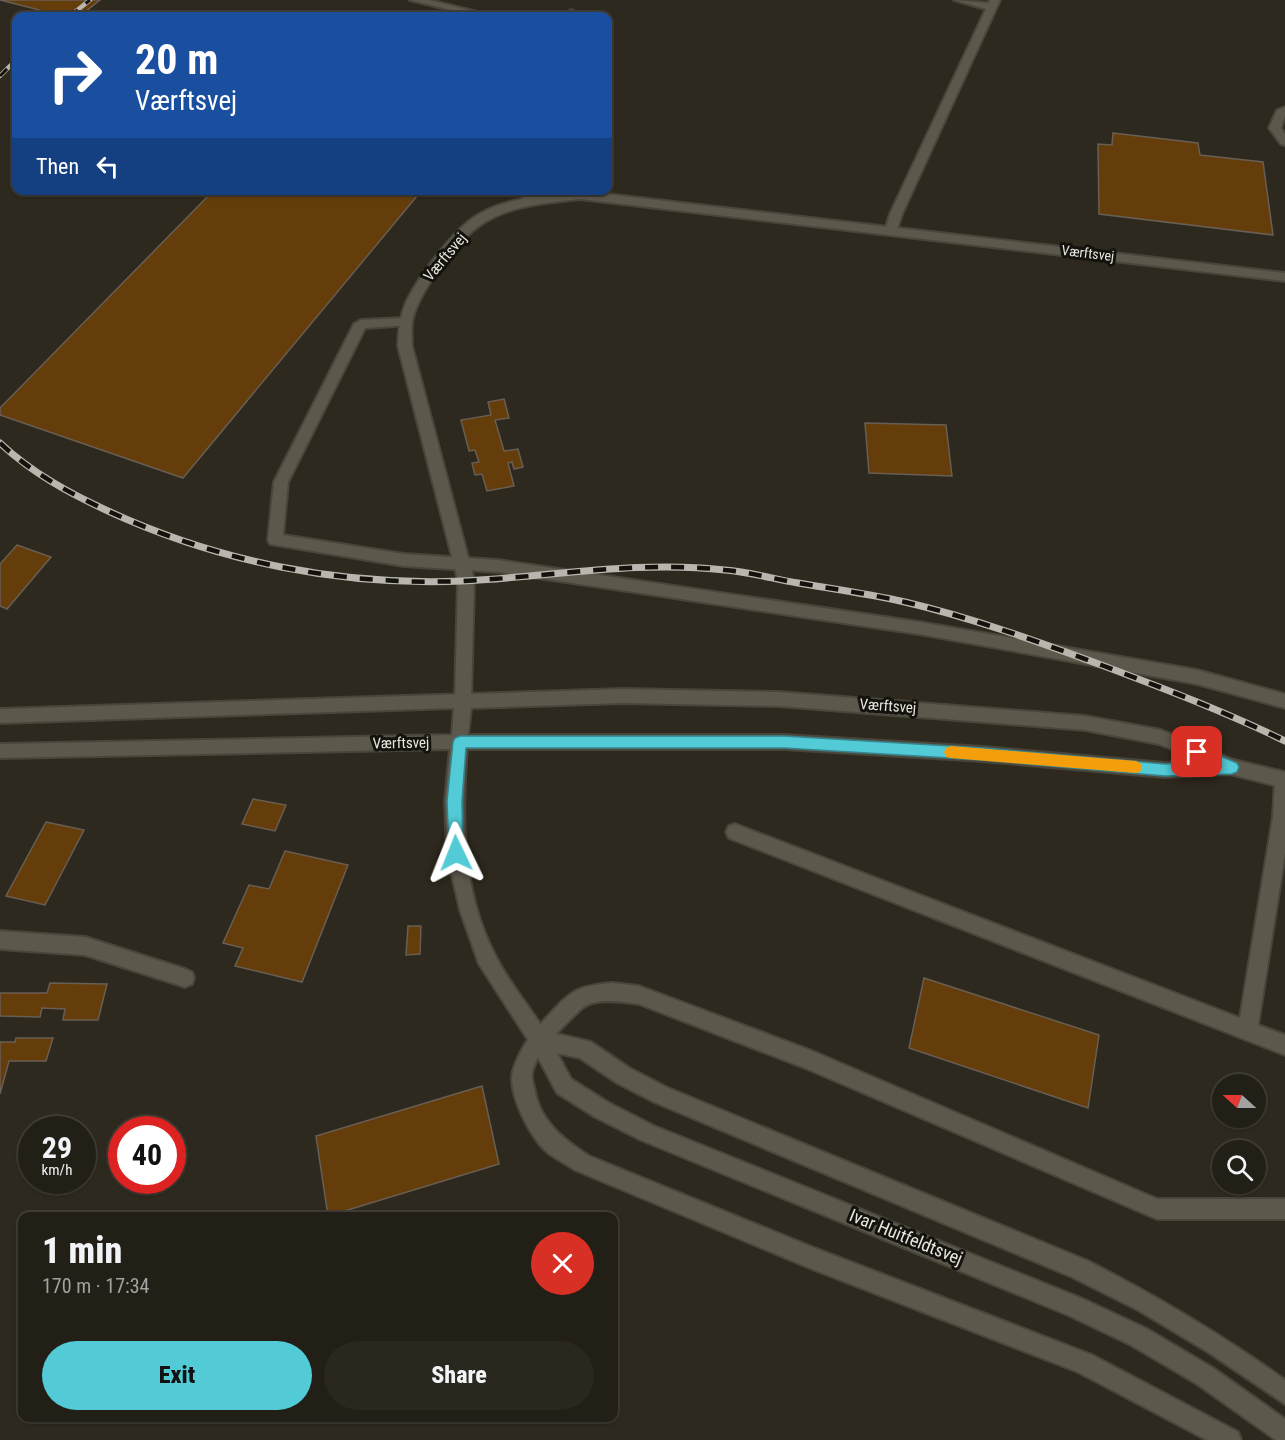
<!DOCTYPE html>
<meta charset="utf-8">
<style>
body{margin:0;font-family:"Roboto Condensed",sans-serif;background:#2a271f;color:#f1f3f6;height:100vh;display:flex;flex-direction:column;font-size:22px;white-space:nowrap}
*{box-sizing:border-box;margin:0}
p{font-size:20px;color:#a2a2a1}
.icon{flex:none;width:33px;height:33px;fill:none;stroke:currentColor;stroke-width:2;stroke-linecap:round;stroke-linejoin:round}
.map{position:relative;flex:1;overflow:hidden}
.drawer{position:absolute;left:18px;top:1212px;width:600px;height:210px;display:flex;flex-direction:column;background:#221f16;border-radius:12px;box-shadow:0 2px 4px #0004,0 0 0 2px #3f3d35}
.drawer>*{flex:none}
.hud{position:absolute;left:12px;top:12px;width:600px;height:183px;border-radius:12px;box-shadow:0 2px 4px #0004,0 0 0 2px #3f3d35;background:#1a4fa0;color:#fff;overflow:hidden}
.needle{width:39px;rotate:291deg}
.tools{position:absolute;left:1212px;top:1074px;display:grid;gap:12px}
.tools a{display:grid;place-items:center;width:54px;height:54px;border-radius:50%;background:#221f16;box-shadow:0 2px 4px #0004,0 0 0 2px #3f3d35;font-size:30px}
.speed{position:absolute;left:18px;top:1116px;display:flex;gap:12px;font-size:30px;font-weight:700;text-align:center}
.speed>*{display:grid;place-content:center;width:78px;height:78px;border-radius:50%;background:#221f16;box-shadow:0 2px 4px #0004,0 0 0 2px #3f3d35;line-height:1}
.speed small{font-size:15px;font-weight:400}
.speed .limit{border:9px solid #d22;background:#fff;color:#111}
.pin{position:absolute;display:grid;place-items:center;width:51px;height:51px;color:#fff;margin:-26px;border-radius:12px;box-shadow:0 3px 9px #0006}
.me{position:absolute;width:66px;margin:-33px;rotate:358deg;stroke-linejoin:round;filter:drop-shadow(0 0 4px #0008)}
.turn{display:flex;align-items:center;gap:21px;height:126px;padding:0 24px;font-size:27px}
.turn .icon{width:78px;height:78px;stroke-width:2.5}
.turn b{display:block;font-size:42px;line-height:51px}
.then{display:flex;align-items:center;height:57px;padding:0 24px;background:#0003;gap:12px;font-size:22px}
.round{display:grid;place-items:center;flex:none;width:63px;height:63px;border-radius:32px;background:#2a271f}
.head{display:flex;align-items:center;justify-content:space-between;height:102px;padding:0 24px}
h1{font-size:36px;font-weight:800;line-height:45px}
.button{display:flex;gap:12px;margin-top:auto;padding:12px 24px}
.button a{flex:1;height:69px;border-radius:36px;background:#52cbd7;color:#111;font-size:24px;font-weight:800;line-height:69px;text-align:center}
.button a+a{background:#2a271f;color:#f1f3f6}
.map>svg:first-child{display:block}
.building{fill:#643d0a;stroke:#685e54;stroke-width:1.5}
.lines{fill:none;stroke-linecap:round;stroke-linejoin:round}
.service-casing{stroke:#48453b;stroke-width:4}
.minor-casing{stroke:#48453b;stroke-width:4}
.tertiary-casing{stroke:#48453b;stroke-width:4}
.service{fill:#5d584c;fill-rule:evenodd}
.minor{fill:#5d584c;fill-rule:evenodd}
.tertiary{fill:#5d584c;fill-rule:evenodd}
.rail-far1-casing{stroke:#bab6ae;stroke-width:4.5}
.rail-casing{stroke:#bab6ae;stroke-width:7}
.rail-far1{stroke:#14120d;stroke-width:3;stroke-dasharray:10;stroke-linecap:butt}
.rail{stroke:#14120d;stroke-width:4.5;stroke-dasharray:13;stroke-linecap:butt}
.route{fill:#52cbd7;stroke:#35848c;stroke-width:1.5}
.slow{fill:#f59e0b}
.labels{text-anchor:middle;stroke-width:6;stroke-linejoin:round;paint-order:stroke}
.far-street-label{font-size:14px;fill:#e8e5de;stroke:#14120d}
.street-label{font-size:15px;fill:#e8e5de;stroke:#14120d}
.near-street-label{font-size:18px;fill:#e8e5de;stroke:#14120d}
</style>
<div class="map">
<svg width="1285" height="1440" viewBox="0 0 1285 1440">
<rect width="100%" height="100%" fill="#2e291e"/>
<g class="building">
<polygon points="0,0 100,0 80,16 63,16"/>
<polygon points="1113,133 1198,143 1200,155 1263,162 1273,235 1099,214 1098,144 1112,145"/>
<polygon points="214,190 422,190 183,478 0,415 0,408"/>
<polygon points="504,399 509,418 495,420 504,451 518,449 523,467 514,469 512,462 508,463 514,486 487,491 482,474 475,475 472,463 479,462 475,450 469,451 461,420 491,415 488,402"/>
<polygon points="865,423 946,425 952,476 869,473"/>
<polygon points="17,545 51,557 7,609 0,606 0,564"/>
<polygon points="253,799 286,805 275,831 242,824"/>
<polygon points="46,822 84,830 45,905 6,896"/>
<polygon points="285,851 348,865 302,982 235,966 243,948 223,943 249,885 269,889"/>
<polygon points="408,926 421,926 420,954 406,955"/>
<polygon points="924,978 1099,1035 1088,1108 909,1048"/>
<polygon points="50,983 107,984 98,1020 63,1020 65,1009 42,1008 40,1017 0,1016 0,993 47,993"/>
<polygon points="16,1038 53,1038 46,1061 9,1061 0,1094 0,1042 15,1042"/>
<polygon points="482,1086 499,1164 328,1216 316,1136"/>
</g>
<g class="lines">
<g class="service-casing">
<g id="service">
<polygon points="410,0 429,0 493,16 476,16"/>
<polygon points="954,0 988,3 990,0 1000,0 902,214 897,230 891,234 887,233 885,230 890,214 986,9"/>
<polygon points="571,10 576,13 573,16 563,16"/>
<polygon points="1285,107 1285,116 1281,128 1285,134 1285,145 1281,144 1269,128 1277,110"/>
<polygon points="520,190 532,190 535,201 533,204 525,204"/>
<polygon points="405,318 410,319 412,322 410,325 365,328 288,482 283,535 404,554 498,560 919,622 1197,670 1285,694 1285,708 1197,684 919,634 498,572 404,566 270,544 268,540 274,482 354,324 361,320"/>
<polygon points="1285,773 1285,853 1258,1025 1285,1035 1285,1055 729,838 726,832 729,826 735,824 1240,1018 1273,817 1275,780 1278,775"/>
<polygon points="0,931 85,937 185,969 192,972 194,978 192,984 185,987 85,955 0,949"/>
<path d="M613,983l26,3 173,65 345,148h128v20h-128l-347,-149 -171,-66c-18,-2 -41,-7 -57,4 -17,17 -45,41 -50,65 -1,4 1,10 2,14 5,34 28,51 55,69l223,91 280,108 146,77 3,8h-34l-129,-68 -266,-103 -237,-99c-9,-6 -19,-11 -27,-17 -17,-14 -41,-60 -35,-82 6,-21 20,-40 34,-54 25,-27 29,-31 66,-34z"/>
</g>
</g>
<g class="minor-casing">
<path id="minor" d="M580,191l705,82v8l-705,-82c-34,4 -72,6 -101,27 -22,15 -64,70 -67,97 -1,7 0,16 0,23l62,234 -3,121 -2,5 -6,2 -6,-2 -2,-5 3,-121 -60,-234c1,-35 8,-48 28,-76 12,-17 27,-36 43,-49 29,-23 76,-26 111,-30z"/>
</g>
<g class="tertiary-casing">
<path id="tertiary" d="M623,689l156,3 306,24 76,14 73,30 51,12v16l-55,-14 -65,3 -182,-16 -199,-12h-317c-6,68 -5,141 27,204 13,27 34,52 51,78l46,11 40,27 37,19 420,173c70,36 133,73 197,119v24l-77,-52 -70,-42 -66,-33 -418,-175 -37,-19 -37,-25 -23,-5 14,26 38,24 45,23 429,173 64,30 66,39 72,51v21h-9l-79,-56 -66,-39 -63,-30 -427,-175 -46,-23 -38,-24 -25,-47 -53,-82 -19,-54 -13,-57 -2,-52 5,-52 -450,9v-14l452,-9 2,-27 -454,15v-14zM623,703l156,3 306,24 74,14 42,17 -36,2 -182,-16 -199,-12h-316l3,-27z"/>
</g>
<use href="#service" class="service"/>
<use href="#minor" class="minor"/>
<use href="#tertiary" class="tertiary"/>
<g class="rail-far1-casing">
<g id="rail-far1">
<polyline points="70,16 90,0"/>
<polyline points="0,76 16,60"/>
</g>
</g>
<g class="rail-casing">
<path id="rail" d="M0,443c32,30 69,50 108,68 111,51 232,75 354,70 88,-4 175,-21 263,-11 25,2 49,9 73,13 36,6 72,11 107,19 68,16 134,40 199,64 61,23 122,46 181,75"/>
</g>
<use href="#rail-far1" class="rail-far1"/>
<use href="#rail" class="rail"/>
</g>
<polygon class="route" points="460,736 784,736 983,748 1165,764 1205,762 1192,757 1190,752 1192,748 1197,746 1237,763 1239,767 1237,772 1232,774 1165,776 983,760 784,748 466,748 462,801 463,853 461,858 456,860 451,858 449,853 447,801 453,742 455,738"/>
<polygon class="slow" points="951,746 1136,761 1140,763 1142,767 1140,772 1136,773 951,758 946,757 944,752 946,748"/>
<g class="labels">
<g class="far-street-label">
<text transform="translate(1088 253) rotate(7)" y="5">Værftsvej</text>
</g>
<g class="street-label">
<text transform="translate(445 257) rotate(-50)" y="5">Værftsvej</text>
<text transform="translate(888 706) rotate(4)" y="5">Værftsvej</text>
<text transform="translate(401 743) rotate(-1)" y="5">Værftsvej</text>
</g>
<g class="near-street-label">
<text transform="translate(906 1237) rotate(22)" y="6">Ivar Huitfeldtsvej</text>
</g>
</g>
</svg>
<div class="tools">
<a><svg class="needle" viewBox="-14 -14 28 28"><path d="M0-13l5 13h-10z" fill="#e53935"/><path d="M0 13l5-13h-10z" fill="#a2a2a1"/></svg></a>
<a><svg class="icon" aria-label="search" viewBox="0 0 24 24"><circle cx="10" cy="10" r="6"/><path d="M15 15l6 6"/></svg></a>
</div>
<div class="speed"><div>29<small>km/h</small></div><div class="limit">40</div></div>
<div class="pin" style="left:1197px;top:752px;background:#d93025"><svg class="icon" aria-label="arrive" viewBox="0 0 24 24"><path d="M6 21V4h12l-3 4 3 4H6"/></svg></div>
<svg class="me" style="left:456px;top:853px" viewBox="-20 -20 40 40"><path d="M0-17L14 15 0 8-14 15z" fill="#52cbd7" stroke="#fff" stroke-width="4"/></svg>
<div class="hud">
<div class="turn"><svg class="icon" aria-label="right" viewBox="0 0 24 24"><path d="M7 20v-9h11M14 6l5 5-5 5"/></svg><div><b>20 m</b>Værftsvej</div></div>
<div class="then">Then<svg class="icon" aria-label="left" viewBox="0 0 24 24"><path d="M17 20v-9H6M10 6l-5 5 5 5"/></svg></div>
</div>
<section class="drawer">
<div class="head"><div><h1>1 min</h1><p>170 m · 17:34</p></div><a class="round" style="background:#d93025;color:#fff"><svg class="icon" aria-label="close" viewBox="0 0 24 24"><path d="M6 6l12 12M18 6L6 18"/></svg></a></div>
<div class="button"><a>Exit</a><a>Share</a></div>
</section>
</div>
